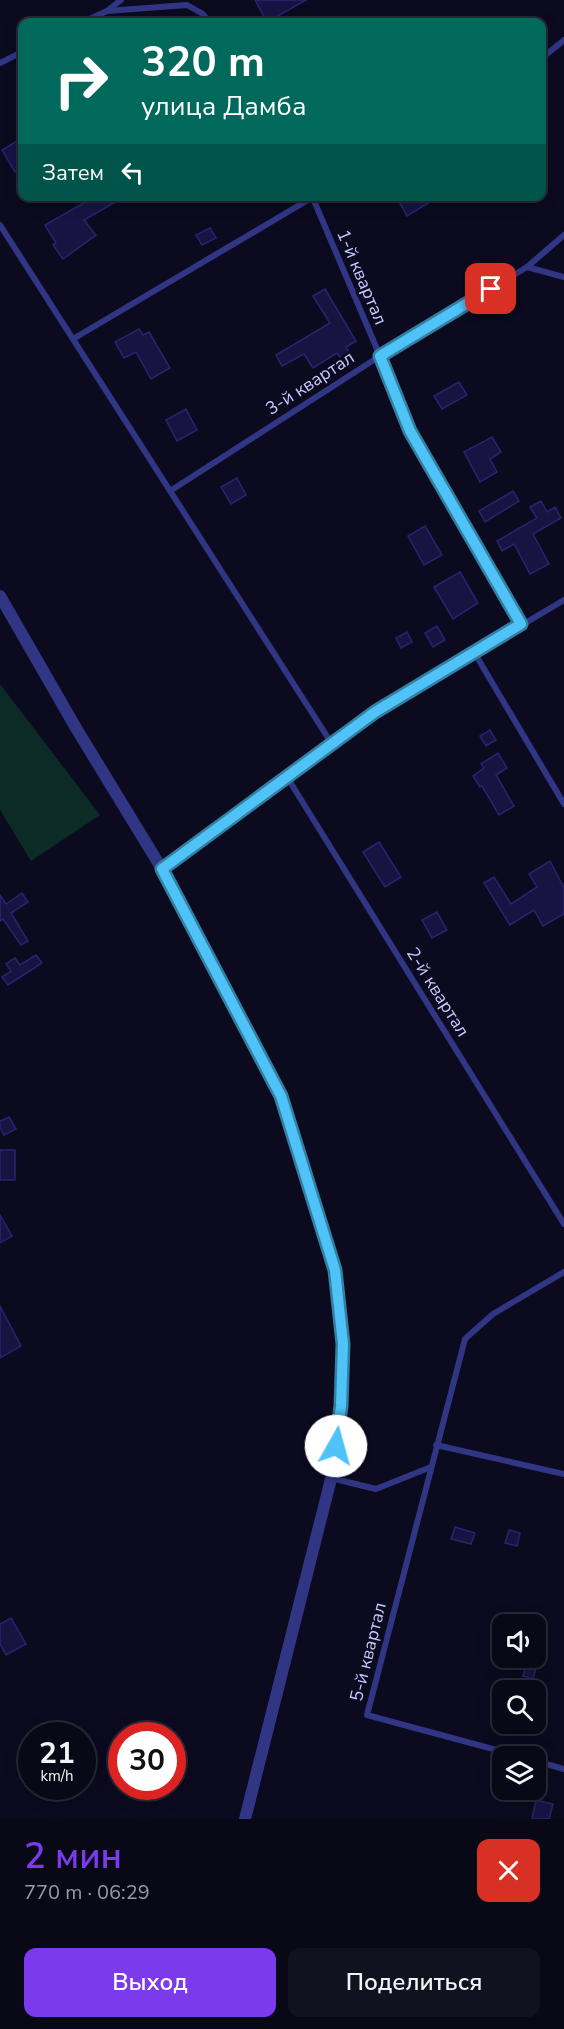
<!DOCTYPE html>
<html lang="ru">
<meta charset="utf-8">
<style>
body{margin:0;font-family:"Nunito Sans",sans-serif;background:#111120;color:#f1f3f6;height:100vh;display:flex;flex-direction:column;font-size:22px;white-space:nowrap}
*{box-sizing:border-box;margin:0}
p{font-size:20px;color:#989aa1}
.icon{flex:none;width:33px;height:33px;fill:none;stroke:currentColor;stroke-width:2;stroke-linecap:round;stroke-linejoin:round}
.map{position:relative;height:1819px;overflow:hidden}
.panel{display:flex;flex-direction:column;background:#080817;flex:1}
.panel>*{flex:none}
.banner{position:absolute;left:18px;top:18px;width:528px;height:183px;border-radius:12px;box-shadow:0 3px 15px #0003,0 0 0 2px #292936;background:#00695c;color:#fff;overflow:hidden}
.tools{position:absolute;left:492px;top:1614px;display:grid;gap:12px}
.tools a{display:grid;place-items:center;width:54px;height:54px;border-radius:12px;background:#080817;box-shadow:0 3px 15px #0003,0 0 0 2px #292936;font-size:30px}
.speed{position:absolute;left:18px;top:1722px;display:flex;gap:12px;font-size:30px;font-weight:700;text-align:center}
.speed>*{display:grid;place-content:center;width:78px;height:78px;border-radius:50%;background:#080817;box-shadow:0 3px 15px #0003,0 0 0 2px #292936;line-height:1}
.speed small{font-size:15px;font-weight:400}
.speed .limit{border:9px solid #d22;background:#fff;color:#111}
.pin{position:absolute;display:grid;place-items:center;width:51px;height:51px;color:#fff;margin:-26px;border-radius:12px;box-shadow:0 3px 9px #0006}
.me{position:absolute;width:66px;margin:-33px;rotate:7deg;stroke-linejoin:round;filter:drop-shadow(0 0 4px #0008)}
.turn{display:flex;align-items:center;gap:21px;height:126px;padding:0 24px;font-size:27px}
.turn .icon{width:78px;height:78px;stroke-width:2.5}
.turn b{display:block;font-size:42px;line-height:51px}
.then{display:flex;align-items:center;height:57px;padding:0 24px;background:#0003;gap:12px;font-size:22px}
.round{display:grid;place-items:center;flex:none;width:63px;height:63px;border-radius:12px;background:#111120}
.headline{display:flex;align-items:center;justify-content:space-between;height:102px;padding:0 24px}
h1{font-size:36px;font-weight:600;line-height:45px;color:#7c3aed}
.cta{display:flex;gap:12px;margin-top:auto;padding:12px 24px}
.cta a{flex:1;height:69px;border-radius:12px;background:#7c3aed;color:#fff;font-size:24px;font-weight:600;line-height:69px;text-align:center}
.cta a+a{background:#111120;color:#f1f3f6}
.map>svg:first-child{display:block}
.green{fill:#0c2a26}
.building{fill:#181442;stroke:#2a2371;stroke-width:1.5}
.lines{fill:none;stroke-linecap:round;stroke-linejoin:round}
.lane{stroke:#303684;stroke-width:6}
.street{stroke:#303684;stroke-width:12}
.route-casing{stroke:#337fa1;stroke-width:15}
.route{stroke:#4fc3f7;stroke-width:10}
.labels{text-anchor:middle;stroke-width:6;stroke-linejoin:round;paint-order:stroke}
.street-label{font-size:18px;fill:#c8c8ff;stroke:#0b0a1f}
</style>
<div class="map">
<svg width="564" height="1819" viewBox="0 0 564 1819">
<rect width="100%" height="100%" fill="#0b0a1f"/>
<polygon class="green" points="0,684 100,815 31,861 0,810"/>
<g class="building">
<polygon points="255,0 306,0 267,22"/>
<polygon points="22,138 22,168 15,172 2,150"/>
<polygon points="96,196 126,196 84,220 96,235 63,259 53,245 56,243 45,225"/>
<polygon points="396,196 440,196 407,216"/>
<polygon points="210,228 216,238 202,245 196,235"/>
<polygon points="325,289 356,341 346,347 353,359 345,364 337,353 313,368 304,354 282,366 276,355 330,323 313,296"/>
<polygon points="139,329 143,335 149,332 170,368 151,379 136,352 124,358 115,342"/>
<polygon points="459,382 467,395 442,409 434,396"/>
<polygon points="186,409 197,430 177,441 166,420"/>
<polygon points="492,437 501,452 490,459 497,472 480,482 464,452"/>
<polygon points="237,478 246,495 231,504 221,487"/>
<polygon points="513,491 519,501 485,522 479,511"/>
<polygon points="541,501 547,512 555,507 561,518 533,534 549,564 530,574 514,544 502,551 497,541 537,518 530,507"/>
<polygon points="425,526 442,555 424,565 408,536"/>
<polygon points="460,572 478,603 453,619 434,587"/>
<polygon points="437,626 445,640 433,647 425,633"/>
<polygon points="407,632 412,642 401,648 396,638"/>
<polygon points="490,730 496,740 486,746 480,736"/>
<polygon points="498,753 507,768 496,775 514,806 499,815 482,786 480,787 473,776 484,768 481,764"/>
<polygon points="379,842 401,877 385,887 363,852"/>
<polygon points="550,861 564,888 564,914 543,926 534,910 510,925 484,883 494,877 511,904 537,887 529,874"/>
<polygon points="22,893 28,902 11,913 28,941 21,945 3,919 0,921 0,895 6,904"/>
<polygon points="437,912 447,930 432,938 422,920"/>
<polygon points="36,955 42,963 8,985 2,977 11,971 6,964 15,958 20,965"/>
<polygon points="9,1117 16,1129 4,1135 0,1128 0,1121"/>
<rect x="0" y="1150" width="15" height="30"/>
<polygon points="0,1215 12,1236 0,1243"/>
<polygon points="0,1306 21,1346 0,1358"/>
<polygon points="455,1527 475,1533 471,1544 451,1539"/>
<polygon points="509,1530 520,1533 517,1546 505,1543"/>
<polygon points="11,1618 26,1644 6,1655 0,1644 0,1624"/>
<polygon points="527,1661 537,1664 533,1679 523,1676"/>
<polygon points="536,1800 553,1804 549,1819 532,1819"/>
</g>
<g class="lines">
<g class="lane">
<polyline points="107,11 121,0"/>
<polyline points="83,22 107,11 187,5 203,14 209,22"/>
<polyline points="542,58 564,40"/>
<polyline points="0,63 22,52"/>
<polyline points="312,196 380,356 410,431 521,624"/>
<polyline points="0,225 332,744"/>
<polyline points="527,267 564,235"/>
<polyline points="73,339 313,197"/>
<polyline points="170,491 380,356 527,267 564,277"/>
<polyline points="474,652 564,804"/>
<polyline points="287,777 564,1224"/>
<polyline points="162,869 375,712 564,600"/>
<polyline points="436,1445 564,1474"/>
<polyline points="331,1478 376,1489 431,1467"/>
<polyline points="519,1756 367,1715 465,1339 493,1314 564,1272"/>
<polyline points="536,1761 564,1769"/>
</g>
<polyline class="street" points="0,596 76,728 162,869 281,1096 335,1270 343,1344 341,1406 334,1467 245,1819"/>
</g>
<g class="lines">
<g class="route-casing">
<polyline id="route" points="336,1446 341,1406 343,1344 335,1270 281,1096 162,869 375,712 521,624 410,431 380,356 491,289"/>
</g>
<use href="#route" class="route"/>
</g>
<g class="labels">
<g class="street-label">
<text transform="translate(362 277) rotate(67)" y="6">1-й квартал</text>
<text transform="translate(310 383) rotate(-33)" y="6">3-й квартал</text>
<text transform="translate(438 992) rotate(58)" y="6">2-й квартал</text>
<text transform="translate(368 1652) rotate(-76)" y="6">5-й квартал</text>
</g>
</g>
</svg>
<div class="tools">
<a><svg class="icon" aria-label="sound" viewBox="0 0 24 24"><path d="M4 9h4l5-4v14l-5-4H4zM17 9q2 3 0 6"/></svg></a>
<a><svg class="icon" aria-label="search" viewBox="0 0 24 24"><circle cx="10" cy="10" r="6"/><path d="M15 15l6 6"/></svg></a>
<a><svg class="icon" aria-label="layers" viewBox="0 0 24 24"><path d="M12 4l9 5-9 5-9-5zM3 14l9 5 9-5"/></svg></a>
</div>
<div class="speed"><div>21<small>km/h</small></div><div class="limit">30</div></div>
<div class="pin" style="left:491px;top:289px;background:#d93025"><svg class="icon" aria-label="arrive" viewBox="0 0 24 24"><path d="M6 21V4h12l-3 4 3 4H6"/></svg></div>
<svg class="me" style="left:336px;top:1446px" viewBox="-20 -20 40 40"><circle r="19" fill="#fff"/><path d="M0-13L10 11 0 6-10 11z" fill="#4fc3f7"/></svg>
<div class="banner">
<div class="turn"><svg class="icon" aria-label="right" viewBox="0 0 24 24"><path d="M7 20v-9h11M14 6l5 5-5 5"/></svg><div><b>320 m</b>улица Дамба</div></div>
<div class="then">Затем<svg class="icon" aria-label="left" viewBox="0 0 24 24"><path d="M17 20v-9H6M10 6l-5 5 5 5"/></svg></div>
</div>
</div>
<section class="panel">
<div class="headline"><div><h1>2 мин</h1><p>770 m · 06:29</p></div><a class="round" style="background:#d93025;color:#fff"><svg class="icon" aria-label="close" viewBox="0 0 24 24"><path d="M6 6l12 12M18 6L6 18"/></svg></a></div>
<div class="cta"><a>Выход</a><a>Поделиться</a></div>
</section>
